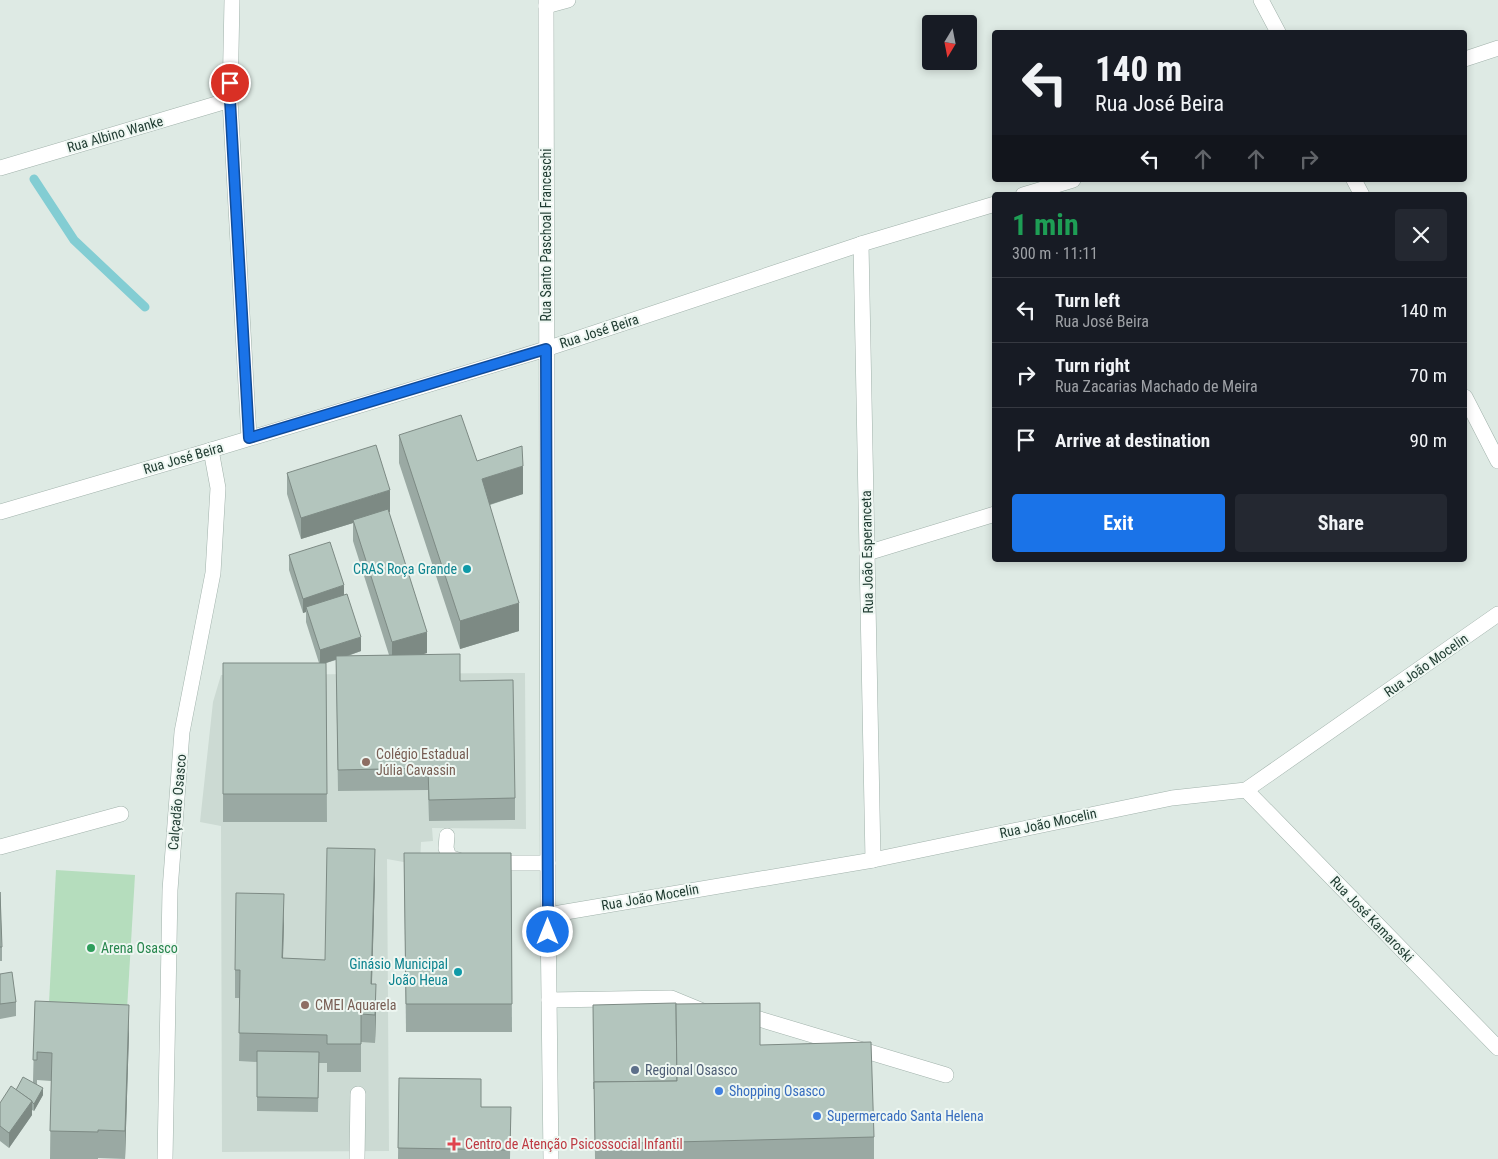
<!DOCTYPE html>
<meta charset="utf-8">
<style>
body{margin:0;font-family:"Roboto Condensed",sans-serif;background:#242831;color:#f1f3f6;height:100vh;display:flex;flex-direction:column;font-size:19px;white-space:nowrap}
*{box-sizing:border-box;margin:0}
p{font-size:16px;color:#9ea1a6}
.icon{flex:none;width:28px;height:28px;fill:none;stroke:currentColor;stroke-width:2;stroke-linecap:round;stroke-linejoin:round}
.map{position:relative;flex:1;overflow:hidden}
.details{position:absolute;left:992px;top:192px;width:475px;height:370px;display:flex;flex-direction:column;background:#171b24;border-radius:5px;box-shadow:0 2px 8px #0003}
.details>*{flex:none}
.banner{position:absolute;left:992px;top:30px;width:475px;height:152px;border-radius:5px;box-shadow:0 2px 8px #0003;background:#171b24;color:#f1f3f6;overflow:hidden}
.needle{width:32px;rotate:190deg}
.controls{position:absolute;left:922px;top:15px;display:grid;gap:10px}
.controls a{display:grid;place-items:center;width:55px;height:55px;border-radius:5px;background:#171b24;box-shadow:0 2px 8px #0003;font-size:25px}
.pin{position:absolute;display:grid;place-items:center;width:42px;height:42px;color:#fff;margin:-21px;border:2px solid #fff;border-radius:50%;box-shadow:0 1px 5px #0007}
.me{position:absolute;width:55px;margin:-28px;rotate:0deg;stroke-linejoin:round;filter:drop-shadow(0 0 4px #0008)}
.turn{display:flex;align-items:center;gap:18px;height:105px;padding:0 20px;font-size:22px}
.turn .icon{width:65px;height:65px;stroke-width:2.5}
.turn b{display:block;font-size:35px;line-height:42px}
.lanes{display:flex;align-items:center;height:48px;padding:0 20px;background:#0003;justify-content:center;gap:25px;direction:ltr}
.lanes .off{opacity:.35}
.round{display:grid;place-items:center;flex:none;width:52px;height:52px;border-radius:5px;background:#242831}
.overview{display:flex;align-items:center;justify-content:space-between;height:85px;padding:0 20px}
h1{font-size:30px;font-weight:700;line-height:38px;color:#1e9e55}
.primary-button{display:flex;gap:10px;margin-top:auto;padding:10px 20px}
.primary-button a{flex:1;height:58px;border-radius:5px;background:#1a73e8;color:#fff;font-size:20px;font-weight:700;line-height:58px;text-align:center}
.primary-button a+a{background:#242831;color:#f1f3f6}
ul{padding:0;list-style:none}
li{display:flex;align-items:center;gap:15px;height:65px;padding:0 20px;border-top:1px solid #363941}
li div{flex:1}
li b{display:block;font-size:19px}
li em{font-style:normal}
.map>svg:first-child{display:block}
.built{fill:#ccdad3}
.green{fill:#b5ddbd}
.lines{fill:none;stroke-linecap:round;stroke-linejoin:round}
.stream{stroke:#83cdd3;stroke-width:9}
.lane-casing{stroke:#a1b2ab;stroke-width:16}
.street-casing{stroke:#a1b2ab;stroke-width:16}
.lane{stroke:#fff;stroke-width:15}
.street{stroke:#fff;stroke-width:15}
.wall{fill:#9aa9a3}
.shaded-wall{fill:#7d8a84}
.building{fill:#b3c5bd;stroke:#7d8a84}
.route-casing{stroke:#114b97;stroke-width:12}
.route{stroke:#1a73e8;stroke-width:9}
.culture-dot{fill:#0f9aa8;stroke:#eef7f2;stroke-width:2}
.education-dot{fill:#8d6e63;stroke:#eef7f2;stroke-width:2}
.leisure-dot{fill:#2e9e5b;stroke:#eef7f2;stroke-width:2}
.service-dot{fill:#5c6f8a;stroke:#eef7f2;stroke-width:2}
.shop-dot{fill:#3f7fe0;stroke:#eef7f2;stroke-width:2}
.health-dot{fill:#e0444e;stroke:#eef7f2;stroke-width:2}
.labels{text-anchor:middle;stroke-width:4;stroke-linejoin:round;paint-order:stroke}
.street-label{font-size:14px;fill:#1f3b31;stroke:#eef7f2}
.culture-label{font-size:14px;fill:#0d838f;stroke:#eef7f2;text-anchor:end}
.education-label{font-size:14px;fill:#785e54;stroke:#eef7f2;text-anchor:start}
.leisure-label{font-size:14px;fill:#27864d;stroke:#eef7f2;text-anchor:start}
.service-label{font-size:14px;fill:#4e5e75;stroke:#eef7f2;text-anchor:start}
.shop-label{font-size:14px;fill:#366cbe;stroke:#eef7f2;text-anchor:start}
.health-label{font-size:14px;fill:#be3a42;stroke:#eef7f2;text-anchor:start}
</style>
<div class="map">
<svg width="1498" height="1159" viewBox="0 0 1498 1159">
<rect width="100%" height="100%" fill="#deeae4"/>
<polygon class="built" points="525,673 526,829 432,828 433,841 421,842 420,865 387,859 389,1151 222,1152 221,826 200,822 213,702 221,675"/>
<polygon class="green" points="56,870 135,875 126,1026 48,1022"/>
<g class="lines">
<polyline class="stream" points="34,179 74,240 145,307"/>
<g class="lane-casing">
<g id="lane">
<polyline points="447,836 446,848 449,857 464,862"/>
<polyline points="490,863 548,863"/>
<polyline points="549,1000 671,998 705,1012"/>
<polyline points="740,1017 756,1018 946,1075"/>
<polyline points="357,1159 358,1094"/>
</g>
</g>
<g class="street-casing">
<g id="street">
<polyline points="232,0 230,100 249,438"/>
<polyline points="546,0 548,915 551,1159"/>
<polyline points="1261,0 1278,32"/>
<polyline points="546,6 568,0"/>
<polyline points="1465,59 1498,48"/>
<polyline points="0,168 230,100"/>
<polyline points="1354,180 1362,195"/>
<polyline points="1023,195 1073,180"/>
<polyline points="861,244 873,860"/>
<polyline points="1465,397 1498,461"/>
<polyline points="0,512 188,457 546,349 861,244 995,204"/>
<polyline points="867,553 995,514"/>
<polyline points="1246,790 1498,1048"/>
<polyline points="0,847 121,814"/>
<polyline points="548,915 873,860 1172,798 1246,790 1498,614"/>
<polyline points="165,1159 170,890 182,732 213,573 218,488 211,450"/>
</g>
</g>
<use href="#lane" class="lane"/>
<use href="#street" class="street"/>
</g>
<g class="wall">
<polygon points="399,435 477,461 523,494 490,505 519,631 460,649 399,463"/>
<polygon points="287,473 390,512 389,512 427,653 423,654 460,681 515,798 515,820 429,821 428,790 338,791 336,660 326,663 327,822 223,822 223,663 319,663 306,622 306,612 303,613 289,570 289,555 344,595 361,651 348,656 389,655 353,541 353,523 301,539 287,494"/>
<polygon points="404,853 511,853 512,1032 406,1032"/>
<polygon points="375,877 372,984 376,1012 375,1043 361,1042 361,1072 327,1072 327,1063 319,1063 318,1112 257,1111 257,1062 239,1061 240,998 235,998 235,970 284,922 283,958 325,960"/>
<polygon points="0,892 2,947 2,961 0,961"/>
<polygon points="0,974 16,1002 16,1016 0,1019"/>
<polygon points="35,1001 129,1033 125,1159 98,1158 98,1159 50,1159 51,1081 37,1080 37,1085 43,1095 34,1111 32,1110 32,1115 9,1148 0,1141 0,1103 16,1090 33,1082"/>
<polygon points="593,1005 676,1005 760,1045 874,1137 874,1159 595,1159"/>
<polygon points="399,1078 481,1107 511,1107 510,1159 398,1159"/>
</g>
<g class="shaded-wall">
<polygon points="523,466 523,494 482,507 482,479"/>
<polygon points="390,490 390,512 354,523 353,520 353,523 301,539 301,518"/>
<polygon points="344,585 344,600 306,607 306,612 303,613 303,599"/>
<polygon points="519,603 519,631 460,649 460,621"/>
<polygon points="427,632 427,653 392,664 392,642"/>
<polygon points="361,637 361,651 320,665 320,650"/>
<polygon points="375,849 375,877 371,1012 371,984"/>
<polygon points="284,894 284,922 282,986 282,958"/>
<polygon points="376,984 376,1012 375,1043 375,1015"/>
<polygon points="129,1005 129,1033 125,1159 125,1131"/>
<polygon points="43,1088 43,1095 34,1111 34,1104"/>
<polygon points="32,1101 32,1115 9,1148 9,1133"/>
</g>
<g class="building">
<polygon points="461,415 477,461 522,446 523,466 482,479 519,603 460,621 399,435"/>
<polygon points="376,445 390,490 301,518 287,473"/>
<polygon points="388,509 427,632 392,642 353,520"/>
<polygon points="330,542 344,585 303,599 289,555"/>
<polygon points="347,594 361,637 320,650 306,607"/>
<polygon points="460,654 460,681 513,680 515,798 429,800 428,768 338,770 336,656"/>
<polygon points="223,663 326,663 327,794 223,794"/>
<polygon points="327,848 375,849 371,984 376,984 375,1015 361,1014 361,1044 327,1044 327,1035 239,1033 240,970 235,970 236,893 284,894 282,958 325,960"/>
<polygon points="404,853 511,853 512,1004 406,1004"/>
<polygon points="0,892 2,947 0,947"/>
<polygon points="12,972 16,1002 0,1004 0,974"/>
<polygon points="35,1001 129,1005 125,1131 98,1130 98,1132 50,1131 52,1053 37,1052 37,1060 33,1060"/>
<polygon points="676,1003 677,1081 594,1082 594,1089 593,1005"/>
<polygon points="760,1003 760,1045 871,1042 874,1137 595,1144 594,1082 677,1081 676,1004"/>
<polygon points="257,1051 319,1052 318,1098 257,1097"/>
<polygon points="23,1077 43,1088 34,1104 32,1102 32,1101 16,1090"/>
<polygon points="399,1078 481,1079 481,1107 511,1107 510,1150 398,1148"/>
<polygon points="11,1086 32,1101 9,1133 0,1126 0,1103"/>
</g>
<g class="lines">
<g class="route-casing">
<polyline id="route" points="230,83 230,100 249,438 546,349 548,932"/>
</g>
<use href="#route" class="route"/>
</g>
<g class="culture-dot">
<circle cx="467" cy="569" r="5"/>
<circle cx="458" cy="972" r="5"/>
</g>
<g class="education-dot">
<circle cx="366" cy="762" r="5"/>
<circle cx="305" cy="1005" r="5"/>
</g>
<circle class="leisure-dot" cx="91" cy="948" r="5"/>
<circle class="service-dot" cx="635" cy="1070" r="5"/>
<g class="shop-dot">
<circle cx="719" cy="1091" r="5"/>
<circle cx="817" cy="1116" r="5"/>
</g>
<path class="health-dot" d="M451.5 1136.5h5v5h5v5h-5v5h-5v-5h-5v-5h5z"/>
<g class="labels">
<g class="street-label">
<text transform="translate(115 134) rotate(-16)" y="5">Rua Albino Wanke</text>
<text transform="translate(546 235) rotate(-90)" y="5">Rua Santo Paschoal Franceschi</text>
<text transform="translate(599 331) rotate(-18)" y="5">Rua José Beira</text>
<text transform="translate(183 458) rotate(-16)" y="5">Rua José Beira</text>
<text transform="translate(867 552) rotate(-91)" y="5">Rua João Esperanceta</text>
<text transform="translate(1426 665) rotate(-35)" y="5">Rua João Mocelin</text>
<text transform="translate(177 802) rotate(-85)" y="5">Calçadão Osasco</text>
<text transform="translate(1048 823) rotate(-12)" y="5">Rua João Mocelin</text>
<text transform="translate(650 897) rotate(-10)" y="5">Rua João Mocelin</text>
<text transform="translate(1372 919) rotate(46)" y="5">Rua José Kamaroski</text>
</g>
<g class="culture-label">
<text x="457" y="574">CRAS Roça Grande</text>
<text x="448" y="969">Ginásio Municipal<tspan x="448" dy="16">João Heua</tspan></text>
</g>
<g class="education-label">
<text x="376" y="759">Colégio Estadual<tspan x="376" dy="16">Júlia Cavassin</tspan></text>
<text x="315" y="1010">CMEI Aquarela</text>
</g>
<g class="leisure-label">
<text x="101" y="953">Arena Osasco</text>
</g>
<g class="service-label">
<text x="645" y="1075">Regional Osasco</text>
</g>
<g class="shop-label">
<text x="729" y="1096">Shopping Osasco</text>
<text x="827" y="1121">Supermercado Santa Helena</text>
</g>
<g class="health-label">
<text x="465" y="1149">Centro de Atenção Psicossocial Infantil</text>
</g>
</g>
</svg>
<div class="controls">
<a><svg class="needle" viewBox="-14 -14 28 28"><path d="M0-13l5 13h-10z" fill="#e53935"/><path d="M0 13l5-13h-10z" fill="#9ea1a6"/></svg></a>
</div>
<div class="pin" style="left:230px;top:83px;background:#d93025"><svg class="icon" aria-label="arrive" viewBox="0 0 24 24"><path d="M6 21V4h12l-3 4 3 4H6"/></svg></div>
<svg class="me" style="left:548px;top:932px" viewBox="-20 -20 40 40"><circle r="17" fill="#1a73e8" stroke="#fff" stroke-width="3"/><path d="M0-11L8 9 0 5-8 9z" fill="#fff"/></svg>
<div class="banner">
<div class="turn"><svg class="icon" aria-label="left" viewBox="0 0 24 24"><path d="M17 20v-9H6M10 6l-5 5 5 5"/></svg><div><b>140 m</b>Rua José Beira</div></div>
<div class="lanes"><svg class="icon" aria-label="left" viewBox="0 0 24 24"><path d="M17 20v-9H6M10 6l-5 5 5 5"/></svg><svg class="icon off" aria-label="ahead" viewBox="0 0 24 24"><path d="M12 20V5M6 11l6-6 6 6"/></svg><svg class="icon off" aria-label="ahead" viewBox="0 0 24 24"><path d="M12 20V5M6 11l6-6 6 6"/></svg><svg class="icon off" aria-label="right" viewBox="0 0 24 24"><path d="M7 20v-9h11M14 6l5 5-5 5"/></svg></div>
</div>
<section class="details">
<div class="overview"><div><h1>1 min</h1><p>300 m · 11:11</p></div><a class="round"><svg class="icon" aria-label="close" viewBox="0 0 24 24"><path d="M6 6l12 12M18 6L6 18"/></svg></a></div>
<ul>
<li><svg class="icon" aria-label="left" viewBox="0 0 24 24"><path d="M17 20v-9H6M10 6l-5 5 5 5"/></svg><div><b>Turn left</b><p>Rua José Beira</p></div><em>140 m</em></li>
<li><svg class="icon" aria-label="right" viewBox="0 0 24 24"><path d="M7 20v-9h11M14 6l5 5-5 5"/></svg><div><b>Turn right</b><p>Rua Zacarias Machado de Meira</p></div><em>70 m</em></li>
<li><svg class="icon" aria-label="arrive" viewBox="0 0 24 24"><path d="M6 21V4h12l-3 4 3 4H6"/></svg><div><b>Arrive at destination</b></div><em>90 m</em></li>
</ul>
<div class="primary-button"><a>Exit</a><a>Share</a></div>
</section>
</div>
